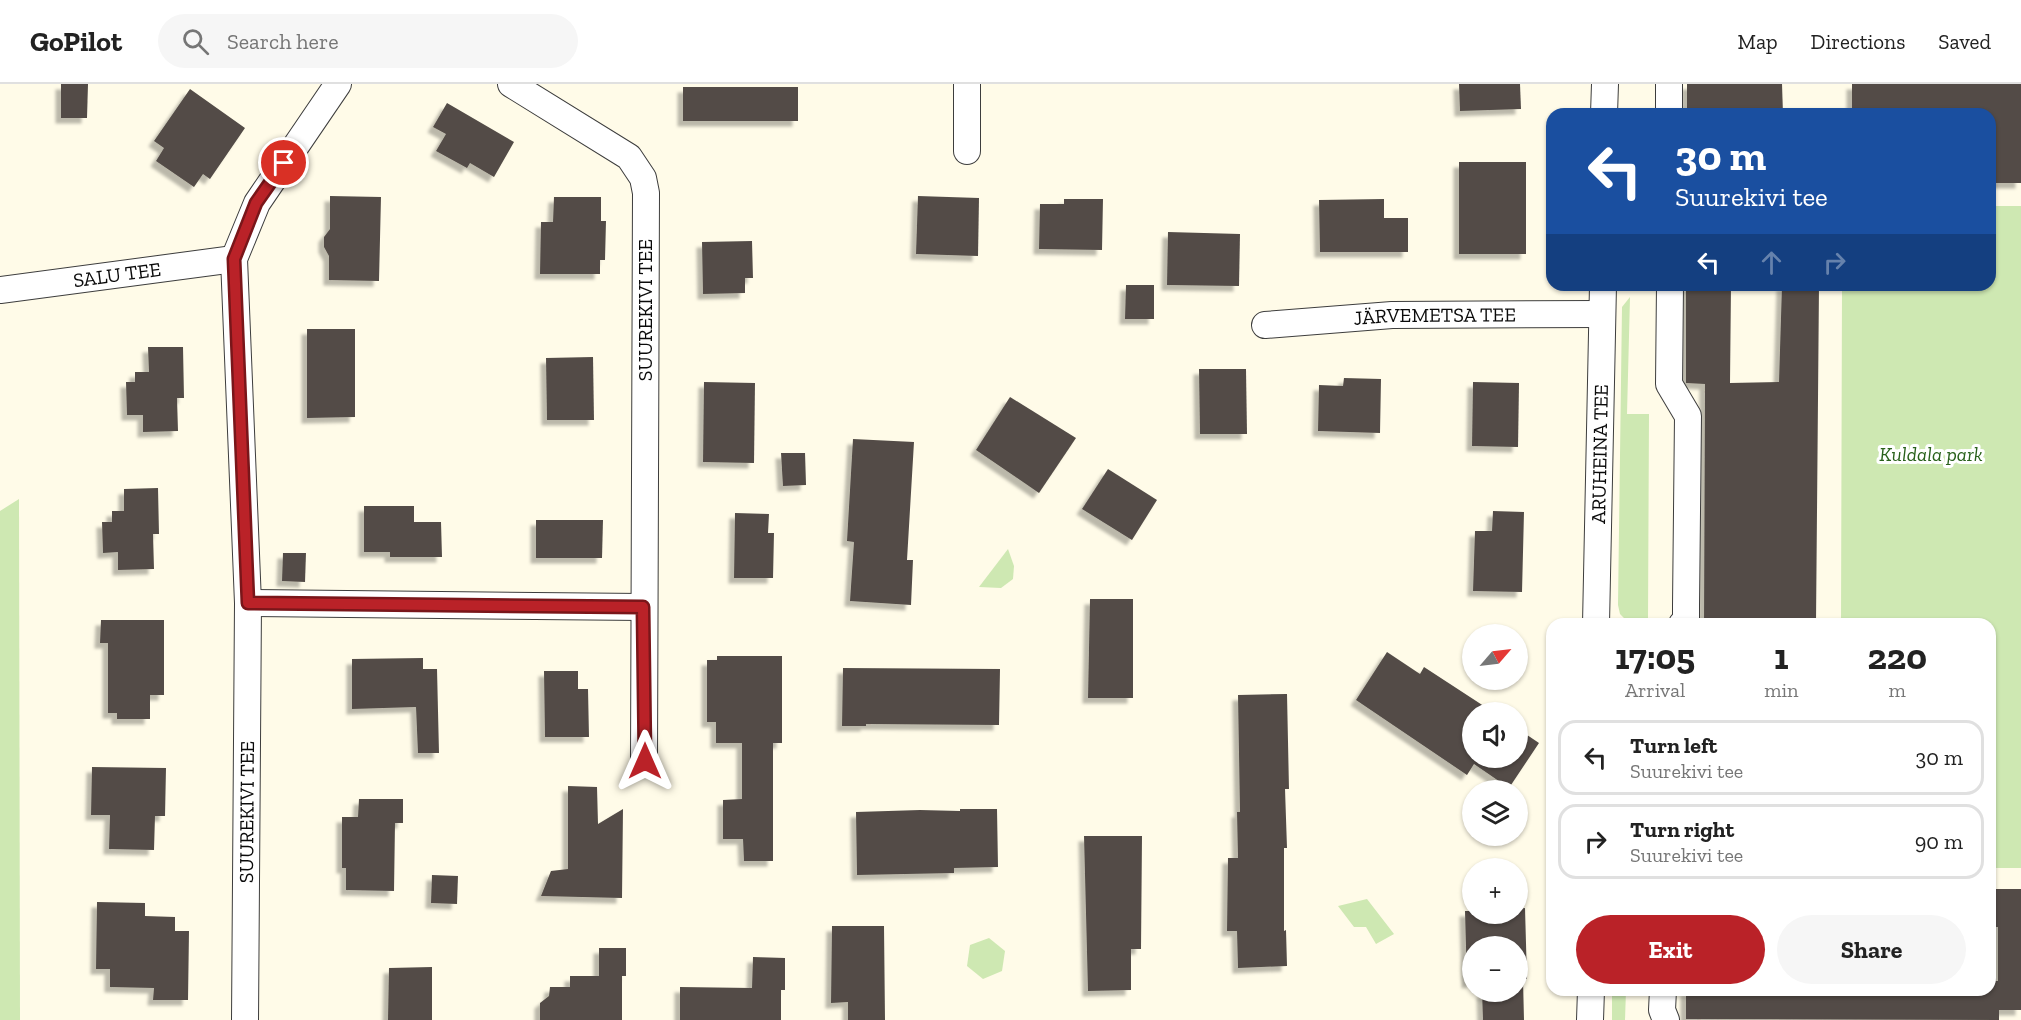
<!DOCTYPE html>
<meta charset="utf-8">
<style>
body{margin:0;font-family:"Zilla Slab",serif;background:#f6f6f6;color:#222;height:100vh;display:flex;flex-direction:column;font-size:22px;white-space:nowrap}
*{box-sizing:border-box;margin:0}
p{font-size:20px;color:#767676}
.icon{flex:none;width:33px;height:33px;fill:none;stroke:currentColor;stroke-width:2;stroke-linecap:round;stroke-linejoin:round}
.map{position:relative;flex:1;overflow:hidden}
.panel{position:absolute;left:1546px;top:534px;width:450px;height:378px;display:flex;flex-direction:column;background:#fff;border-radius:18px;box-shadow:0 2px 4px #0004}
.panel>*{flex:none}
.guide{position:absolute;left:1546px;top:24px;width:450px;height:183px;border-radius:18px;box-shadow:0 2px 4px #0004;background:#1a4fa0;color:#fff;overflow:hidden}
.needle{width:39px;rotate:62deg}
.fabs{position:absolute;left:1462px;top:540px;display:grid;gap:12px}
.fabs a{display:grid;place-items:center;width:66px;height:66px;border-radius:50%;background:#fff;box-shadow:0 2px 4px #0004;font-size:30px}
.pin{position:absolute;display:grid;place-items:center;width:51px;height:51px;color:#fff;margin:-26px;border:3px solid #fff;border-radius:50%;box-shadow:0 2px 6px #0007}
.me{position:absolute;width:66px;margin:-33px;rotate:0deg;stroke-linejoin:round;filter:drop-shadow(0 0 4px #0008)}
.turn{display:flex;align-items:center;gap:21px;height:126px;padding:0 30px;font-size:27px}
.turn .icon{width:78px;height:78px;stroke-width:2.5}
.turn b{display:block;font-size:42px;line-height:51px}
.lanes{display:flex;align-items:center;height:57px;padding:0 30px;background:#0003;justify-content:center;gap:30px;direction:ltr}
.lanes .off{opacity:.35}
.eta{display:flex;justify-content:space-evenly;align-items:center;height:102px;text-align:center}
.eta b{font-size:36px;font-weight:700;line-height:42px}
.cta{display:flex;gap:12px;margin-top:auto;padding:12px 30px}
.cta a{flex:1;height:69px;border-radius:36px;background:#ba2228;color:#fff;font-size:24px;font-weight:700;line-height:69px;text-align:center}
.cta a+a{background:#f6f6f6;color:#222}
ul{padding:0;list-style:none}
li{display:flex;align-items:center;gap:18px;height:75px;margin:0 12px 9px;padding:0 18px;border:3px solid #e0e0e0;border-radius:18px}
li div{flex:1}
li b{display:block;font-size:22px}
li em{font-style:normal}
header{display:flex;align-items:center;gap:36px;box-sizing:border-box;height:84px;padding:0 30px;background:#fff;border-bottom:2px solid #e0e0e0}
header strong{font-size:28px}
nav{display:flex;gap:33px;margin-inline-start:auto;font-size:21px}
.search{width:420px;height:54px;background:#f6f6f6;display:flex;align-items:center;gap:15px;box-sizing:border-box;padding:0 21px;border-radius:33px;color:#767676;font-size:22px}
.map>svg:first-child{display:block}
.green{fill:#cee8b2}
.building{fill:#534c47;filter:url(#shadow)}
.lines{fill:none;stroke-linecap:round;stroke-linejoin:round}
.street-casing{stroke:#3d3d3d;stroke-width:28}
.street{stroke:#fff;stroke-width:26}
.route-casing{stroke:#79161a;stroke-width:15}
.route{stroke:#ba2228;stroke-width:10}
.labels{text-anchor:middle;stroke-width:6;stroke-linejoin:round;paint-order:stroke}
.street-label{font-size:20px;fill:#0a0a0a;stroke:#fff}
.park-label{font-size:20px;font-style:italic;fill:#29611b;stroke:#fff}
</style>
<header>
<strong>GoPilot</strong>
<div class="search"><svg class="icon" aria-label="search" viewBox="0 0 24 24"><circle cx="10" cy="10" r="6"/><path d="M15 15l6 6"/></svg>Search here</div>
<nav><a>Map</a><a>Directions</a><a>Saved</a></nav>
</header>
<div class="map">
<svg width="2021" height="936" viewBox="0 0 2021 936">
<defs>
<filter id="shadow"><feDropShadow dx="-5.5" dy="5.5" stdDeviation="1.5" flood-color="#0004"/></filter>
</defs>
<rect width="100%" height="100%" fill="#fffbe8"/>
<g class="green">
<polygon points="1991,122 2021,122 2021,784 1991,784 1990,540 1841,540 1842,201 1990,201"/>
<polygon points="1630,213 1627,330 1649,330 1648,536 1625,535 1620,530 1618,521 1622,223"/>
<polygon points="19,415 20,936 0,936 0,427"/>
<polygon points="1008,465 1014,482 1013,495 1001,504 979,503"/>
<polygon points="1367,815 1394,850 1376,860 1366,843 1354,843 1338,822"/>
<polygon points="989,854 1005,867 1002,887 983,895 967,882 970,861"/>
<polygon points="1612,906 1626,906 1625,936 1612,936"/>
</g>
<g class="building">
<polygon points="61,0 88,0 87,34 61,34"/>
<polygon points="1459,0 1520,0 1521,25 1460,27"/>
<polygon points="1687,0 1782,0 1783,30 1687,30"/>
<polygon points="1852,0 2021,0 2021,99 1990,99 1990,30 1852,30"/>
<rect x="683" y="3" width="115" height="34"/>
<polygon points="190,5 245,44 210,95 203,90 194,103 156,77 164,64 154,57"/>
<polygon points="447,19 514,58 494,93 470,79 467,84 436,67 446,50 433,43"/>
<rect x="1459" y="78" width="67" height="92"/>
<polygon points="330,112 381,113 379,197 329,196 329,172 324,163 324,153 330,145"/>
<polygon points="918,112 979,114 978,172 916,170"/>
<polygon points="554,113 601,113 601,137 606,137 605,176 600,176 600,190 540,190 541,138 553,138"/>
<polygon points="1064,115 1103,115 1102,166 1039,165 1040,120 1064,120"/>
<polygon points="1384,115 1384,134 1408,134 1408,168 1320,168 1319,116"/>
<polygon points="1168,148 1240,150 1239,202 1167,201"/>
<polygon points="752,157 753,194 745,194 745,209 703,210 702,158"/>
<polygon points="1126,201 1154,201 1154,235 1125,235"/>
<polygon points="1686,201 1731,201 1730,299 1779,298 1782,201 1819,201 1816,540 1704,540 1705,300 1686,299"/>
<polygon points="307,245 355,245 355,333 307,334"/>
<polygon points="148,263 183,263 184,314 177,314 178,347 143,348 143,331 127,331 126,298 135,298 135,288 149,288"/>
<polygon points="593,273 594,336 547,336 546,274"/>
<polygon points="1199,285 1246,285 1247,350 1200,350"/>
<polygon points="1344,294 1381,295 1380,349 1318,347 1319,301 1343,302"/>
<polygon points="704,298 755,299 754,379 703,378"/>
<polygon points="1473,298 1519,299 1518,363 1472,362"/>
<polygon points="1010,313 1076,354 1039,409 976,366"/>
<polygon points="853,355 914,358 907,476 913,476 911,521 850,517 854,458 847,457"/>
<polygon points="781,369 805,369 806,401 783,402"/>
<polygon points="1108,385 1157,416 1132,456 1082,425"/>
<polygon points="158,404 159,450 153,450 154,485 118,486 118,468 103,469 102,438 112,438 112,427 124,427 124,405"/>
<polygon points="364,422 414,422 414,438 441,438 442,473 390,473 390,468 364,468"/>
<polygon points="1493,427 1524,428 1522,508 1473,507 1475,447 1492,447"/>
<polygon points="735,429 769,430 768,449 774,449 773,494 734,494"/>
<polygon points="536,436 603,436 602,474 536,474"/>
<polygon points="283,469 306,469 305,498 282,497"/>
<polygon points="1090,515 1133,515 1133,614 1088,614"/>
<polygon points="101,536 164,536 164,611 150,611 150,635 117,635 117,629 108,629 108,559 100,559"/>
<polygon points="1387,568 1420,590 1424,583 1493,628 1473,628 1473,674 1518,674 1518,645 1539,659 1509,704 1474,680 1467,691 1356,616"/>
<polygon points="717,572 782,572 782,659 773,659 773,777 744,777 743,755 723,755 723,716 742,715 742,659 716,659 716,638 707,638 707,576 717,576"/>
<polygon points="423,574 423,585 437,585 439,669 418,669 416,623 352,625 352,575"/>
<polygon points="843,584 1000,585 999,641 866,640 866,642 842,642"/>
<polygon points="544,587 578,587 578,605 588,605 589,653 545,653"/>
<polygon points="1287,610 1289,705 1285,705 1287,764 1284,764 1284,847 1286,846 1287,882 1238,884 1237,847 1227,847 1228,774 1238,774 1237,728 1240,728 1238,611"/>
<polygon points="92,683 166,684 165,732 155,732 154,766 109,765 110,731 91,731"/>
<polygon points="568,702 597,703 598,740 623,725 622,814 541,812 551,787 568,785"/>
<polygon points="359,715 403,715 403,739 395,739 394,807 346,806 346,784 342,784 342,733 358,733"/>
<polygon points="960,725 997,725 998,783 954,784 954,789 857,791 856,728 920,726 960,727"/>
<polygon points="1084,752 1142,752 1141,865 1131,865 1131,906 1088,907"/>
<polygon points="432,791 458,792 457,820 431,819"/>
<polygon points="1990,805 2021,805 2021,926 1999,926 1999,936 1686,935 1686,906 1990,906 1990,897 1998,897 1998,843 1990,843"/>
<polygon points="97,818 145,819 145,832 175,833 175,847 189,847 188,916 153,916 154,904 110,903 110,885 96,885"/>
<polygon points="1525,824 1527,895 1523,895 1524,936 1483,936 1482,908 1518,908 1518,862 1473,862 1473,898 1467,899 1465,827 1473,827 1473,830 1518,830 1518,825"/>
<polygon points="832,842 884,842 885,936 848,936 848,918 831,919"/>
<polygon points="599,864 626,864 626,892 622,892 622,936 540,936 540,919 549,912 550,903 570,903 570,892 599,892"/>
<polygon points="753,873 785,874 785,906 781,906 781,936 680,936 680,903 752,904"/>
<polygon points="432,883 432,936 388,936 389,884"/>
</g>
<g class="lines">
<g class="street-casing">
<g id="street">
<polyline points="511,0 629,73 643,94 646,109 644,677"/>
<polyline points="1669,0 1669,30"/>
<polyline points="1604,30 1605,0"/>
<polyline points="967,67 967,0"/>
<polyline points="1670,201 1669,300 1688,332 1686,522 1686,536 1682,540"/>
<path id="s1" d="M0,206l234,-31"/>
<path id="s2" d="M1265,241l127,-10 210,-1"/>
<polyline points="248,519 643,523"/>
<path id="s3" d="M1596,540l7,-339"/>
<polyline points="1663,906 1662,926 1666,936"/>
<path id="s4" d="M245,936l3,-417 -14,-344 23,-56 81,-119"/>
<polyline points="1590,936 1591,906"/>
</g>
</g>
<use href="#street" class="street"/>
</g>
<g class="lines">
<g class="route-casing">
<polyline id="route" points="284,79 256,119 234,175 248,519 643,523 645,677"/>
</g>
<use href="#route" class="route"/>
</g>
<g class="labels">
<g class="street-label">
<text dy="7" stroke="none"><textPath href="#s1" startOffset="118">SALU TEE</textPath></text>
<text transform="translate(645 226) rotate(-90)" y="7">SUUREKIVI TEE</text>
<text dy="7" stroke="none"><textPath href="#s2" startOffset="170">JÄRVEMETSA TEE</textPath></text>
<text dy="7" stroke="none"><textPath href="#s3" startOffset="170">ARUHEINA TEE</textPath></text>
<text dy="7" stroke="none"><textPath href="#s4" startOffset="208">SUUREKIVI TEE</textPath></text>
</g>
<g class="park-label">
<text x="1931" y="377">Kuldala park</text>
</g>
</g>
</svg>
<div class="fabs">
<a><svg class="needle" viewBox="-14 -14 28 28"><path d="M0-13l5 13h-10z" fill="#e53935"/><path d="M0 13l5-13h-10z" fill="#767676"/></svg></a>
<a><svg class="icon" aria-label="sound" viewBox="0 0 24 24"><path d="M4 9h4l5-4v14l-5-4H4zM17 9q2 3 0 6"/></svg></a>
<a><svg class="icon" aria-label="layers" viewBox="0 0 24 24"><path d="M12 4l9 5-9 5-9-5zM3 14l9 5 9-5"/></svg></a>
<a>+</a>
<a>−</a>
</div>
<div class="pin" style="left:284px;top:79px;background:#d93025"><svg class="icon" aria-label="arrive" viewBox="0 0 24 24"><path d="M6 21V4h12l-3 4 3 4H6"/></svg></div>
<svg class="me" style="left:645px;top:677px" viewBox="-20 -20 40 40"><path d="M0-17L14 15 0 8-14 15z" fill="#ba2228" stroke="#fff" stroke-width="4"/></svg>
<div class="guide">
<div class="turn"><svg class="icon" aria-label="left" viewBox="0 0 24 24"><path d="M17 20v-9H6M10 6l-5 5 5 5"/></svg><div><b>30 m</b>Suurekivi tee</div></div>
<div class="lanes"><svg class="icon" aria-label="left" viewBox="0 0 24 24"><path d="M17 20v-9H6M10 6l-5 5 5 5"/></svg><svg class="icon off" aria-label="ahead" viewBox="0 0 24 24"><path d="M12 20V5M6 11l6-6 6 6"/></svg><svg class="icon off" aria-label="right" viewBox="0 0 24 24"><path d="M7 20v-9h11M14 6l5 5-5 5"/></svg></div>
</div>
<section class="panel">
<div class="eta">
<div><b>17:05</b><p>Arrival</p></div>
<div><b>1</b><p>min</p></div>
<div><b>220</b><p>m</p></div>
</div>
<ul>
<li><svg class="icon" aria-label="left" viewBox="0 0 24 24"><path d="M17 20v-9H6M10 6l-5 5 5 5"/></svg><div><b>Turn left</b><p>Suurekivi tee</p></div><em>30 m</em></li>
<li><svg class="icon" aria-label="right" viewBox="0 0 24 24"><path d="M7 20v-9h11M14 6l5 5-5 5"/></svg><div><b>Turn right</b><p>Suurekivi tee</p></div><em>90 m</em></li>
</ul>
<div class="cta"><a>Exit</a><a>Share</a></div>
</section>
</div>
